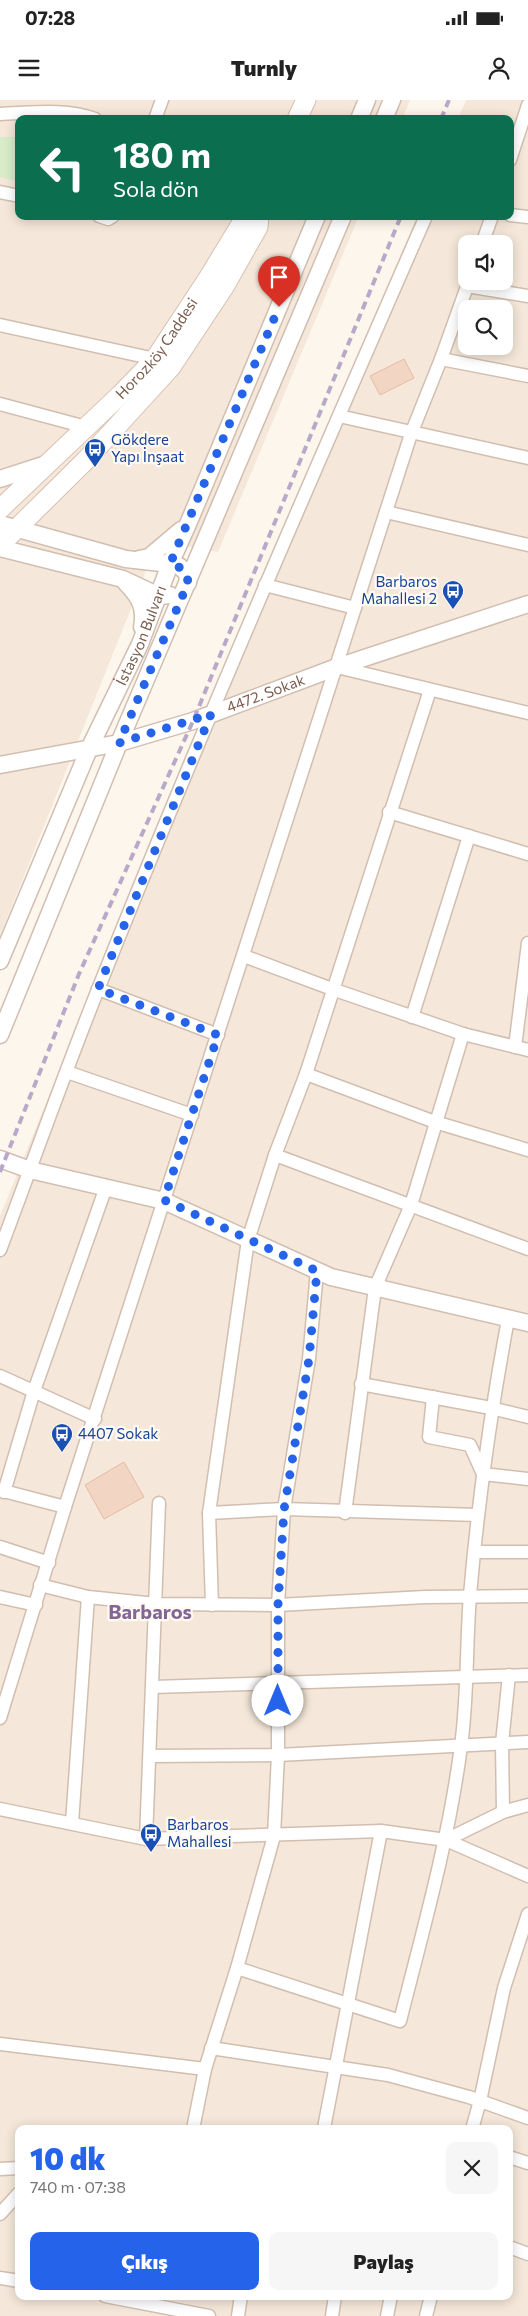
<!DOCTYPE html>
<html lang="tr">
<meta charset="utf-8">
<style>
body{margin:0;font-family:Commissioner,sans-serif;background:#f6f6f6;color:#222;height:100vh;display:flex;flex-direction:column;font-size:19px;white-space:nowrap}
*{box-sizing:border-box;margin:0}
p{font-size:16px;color:#767676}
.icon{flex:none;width:28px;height:28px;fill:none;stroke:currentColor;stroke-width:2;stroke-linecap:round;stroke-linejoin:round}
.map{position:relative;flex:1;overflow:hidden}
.drawer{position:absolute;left:15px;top:2025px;width:498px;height:175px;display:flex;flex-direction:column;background:#fff;border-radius:10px;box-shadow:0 2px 12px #0003}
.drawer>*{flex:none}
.top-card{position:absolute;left:15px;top:15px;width:499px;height:105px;border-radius:10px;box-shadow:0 2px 12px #0003;background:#0b6e4f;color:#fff;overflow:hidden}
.fabs{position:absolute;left:458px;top:135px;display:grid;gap:10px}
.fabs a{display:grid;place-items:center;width:55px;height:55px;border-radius:10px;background:#fff;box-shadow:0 2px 12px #0003;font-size:25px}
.pin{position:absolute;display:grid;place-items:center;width:42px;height:42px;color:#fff;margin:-51px -21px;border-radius:50% 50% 50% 0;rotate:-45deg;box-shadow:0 0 5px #0007}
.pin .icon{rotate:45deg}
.me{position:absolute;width:55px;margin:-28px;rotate:0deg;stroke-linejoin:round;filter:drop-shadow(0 0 4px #0008)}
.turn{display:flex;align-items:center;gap:18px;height:105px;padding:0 15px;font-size:22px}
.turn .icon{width:65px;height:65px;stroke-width:2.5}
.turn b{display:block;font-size:35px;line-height:42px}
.round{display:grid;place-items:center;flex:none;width:52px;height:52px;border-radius:10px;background:#f6f6f6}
.headline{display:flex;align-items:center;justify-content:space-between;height:85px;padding:0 15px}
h1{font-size:30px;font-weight:800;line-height:38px;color:#2563eb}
.cta{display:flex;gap:10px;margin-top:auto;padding:10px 15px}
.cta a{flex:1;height:58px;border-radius:10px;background:#2563eb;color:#fff;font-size:20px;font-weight:800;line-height:58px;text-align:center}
.cta a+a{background:#f6f6f6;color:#222}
.status{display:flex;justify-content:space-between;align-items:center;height:35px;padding:0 25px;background:#fff;direction:ltr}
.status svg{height:14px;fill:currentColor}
header{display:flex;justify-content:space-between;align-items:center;height:65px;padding:0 15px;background:#fff;font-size:22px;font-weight:800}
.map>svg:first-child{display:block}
.residential{fill:#f5e8da;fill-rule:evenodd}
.green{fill:#d8ecc9}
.building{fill:#f3d5c3;stroke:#e6bba3}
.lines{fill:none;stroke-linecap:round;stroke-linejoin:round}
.minor-casing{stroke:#d1beb0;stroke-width:15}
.tertiary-casing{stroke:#d1beb0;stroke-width:19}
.secondary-casing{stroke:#d6c0b0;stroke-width:21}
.minor{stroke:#fff;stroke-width:12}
.tertiary{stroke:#fff;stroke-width:16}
.secondary{stroke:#fff;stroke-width:19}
.rail{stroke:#b9a8c9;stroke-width:4;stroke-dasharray:8 5;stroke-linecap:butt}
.route{stroke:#2563eb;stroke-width:9;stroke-dasharray:0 16.2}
.labels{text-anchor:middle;stroke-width:4.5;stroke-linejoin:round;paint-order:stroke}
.street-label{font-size:15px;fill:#7a5c4d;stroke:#fffaf3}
.transit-label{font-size:15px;fill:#164399;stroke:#fffaf3;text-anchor:start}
.district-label{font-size:20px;font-weight:bold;fill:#846695;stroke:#fffaf3}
</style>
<div class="status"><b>07:28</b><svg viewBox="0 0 49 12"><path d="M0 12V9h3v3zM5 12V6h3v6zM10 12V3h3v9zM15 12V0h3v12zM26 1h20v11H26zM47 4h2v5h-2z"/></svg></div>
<header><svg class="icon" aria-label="menu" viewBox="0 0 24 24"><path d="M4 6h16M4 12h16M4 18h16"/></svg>Turnly<svg class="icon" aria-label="person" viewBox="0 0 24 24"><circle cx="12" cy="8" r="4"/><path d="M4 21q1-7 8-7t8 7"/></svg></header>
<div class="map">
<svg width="528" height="2216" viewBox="0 0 528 2216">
<rect width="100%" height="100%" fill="#fdf6ec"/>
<g class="residential">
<polygon points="0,0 410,0 402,19 19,19 19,116 359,116 218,452 158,441 0,836"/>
<path d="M466,0h62v2216h-528v-1100l191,-469 226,-531h93v-97h-52zM466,144h38v37h-38zM466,209h38v37h-38zM19,2029h490v167h-490z"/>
</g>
<polygon class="green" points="0,37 19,37 19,82 0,77"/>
<g class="building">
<polygon points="404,259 414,278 380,295 370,276"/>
<polygon points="124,1362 144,1397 104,1419 85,1385"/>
</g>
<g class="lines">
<g class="minor-casing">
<g id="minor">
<path d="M0,14c32,-1 65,-6 95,5"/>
<polyline points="155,19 162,0"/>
<polyline points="510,60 528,5"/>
<polyline points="0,92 19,96"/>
<polyline points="510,115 528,117"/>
<polyline points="99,116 108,119 113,116"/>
<polyline points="482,144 492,116"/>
<polyline points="467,186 528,196"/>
<polyline points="0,225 155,259"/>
<polyline points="441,259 528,276"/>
<polyline points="0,304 86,327"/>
<polyline points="339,316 528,358"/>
<polyline points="386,412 528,445"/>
<polyline points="265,485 355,508"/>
<polyline points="337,567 528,613"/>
<polyline points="389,712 528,754"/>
<polyline points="244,856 332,889 463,934 528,950"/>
<polyline points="98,889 218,935"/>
<polyline points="412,917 469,736"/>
<polyline points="515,947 528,843"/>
<polyline points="67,972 192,1015"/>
<polyline points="306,974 435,1022 528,1050"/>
<polyline points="275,1055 528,1149"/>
<path d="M0,1150c33,-88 64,-176 99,-263 103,-259 215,-515 327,-771"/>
<polyline points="0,1276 95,1319"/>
<polyline points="361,1284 491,1308 528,1317"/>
<polyline points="433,1297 429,1337 470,1345 483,1374 528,1379"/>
<polyline points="0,1390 65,1407"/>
<polyline points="4,1392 34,1291 106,1087"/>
<polyline points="209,1413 284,1409 478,1415"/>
<polyline points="345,1413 375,1188 411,1105 463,934"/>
<polyline points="0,1447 49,1463"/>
<polyline points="475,1452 528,1452"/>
<polyline points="40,1485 88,1497 156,1504 278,1505 425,1497 528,1496"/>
<polyline points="0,1497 36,1505"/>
<polyline points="212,1505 209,1413 248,1140 275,1055 306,974 430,590"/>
<polyline points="153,1587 528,1575"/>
<polyline points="0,1618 65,1407 411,334 441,259 469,181"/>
<polyline points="150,1656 278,1655 528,1642"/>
<polyline points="0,1709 146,1739 381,1731 446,1740 503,1712 528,1705"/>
<polyline points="503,1712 502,1643 509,1575"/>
<polyline points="72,1723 88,1497"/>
<polyline points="146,1739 159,1403"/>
<polyline points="446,1740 528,1776"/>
<polyline points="237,1868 274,1736 278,1655 278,1505 284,1409 309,1259 317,1171"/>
<polyline points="0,1944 205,1969"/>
<polyline points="211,1948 388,1975 469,1997 528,2018"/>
<polyline points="324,2028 381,1731"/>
<path d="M193,2029l12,-60 32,-101 163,53c23,-91 49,-182 61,-275 7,-50 5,-101 9,-151 8,-93 21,-185 38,-276"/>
<polyline points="472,2029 480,2001 504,1888 528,1814"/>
<polyline points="509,2057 528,2063"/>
<polyline points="0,2069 19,2068"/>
<polyline points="0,2114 19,2093"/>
<polyline points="509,2147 528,2154"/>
<polyline points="0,2178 19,2181"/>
<polyline points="105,2196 209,2216"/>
<polyline points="238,2216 241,2196"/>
<polyline points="332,2216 335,2196"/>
<polyline points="387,2216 391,2196"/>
<polyline points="426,2216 431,2196"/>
</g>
</g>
<g class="tertiary-casing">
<g id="tertiary">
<polyline points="359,19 367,0"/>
<polyline points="384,19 392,0"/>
<polyline points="0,379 46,364"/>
<polyline points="0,424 126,459 170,464 179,466 187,473 188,483"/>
<polyline points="0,448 123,479 159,496 170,495"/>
<polyline points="139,459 149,457 181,430"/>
<path d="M126,483c13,13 20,25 16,44"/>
<path id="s1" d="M0,665l119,-22 74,-22 144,-54 191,-63"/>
<path id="s2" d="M0,861l89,-212 51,-105 30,-80 18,-40 129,-308"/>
<polyline points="0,935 119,643 343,116"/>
<polyline points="0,1059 30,1070 164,1101 331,1177 528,1223"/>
</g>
</g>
<g class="secondary-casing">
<g id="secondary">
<polyline points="297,19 306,0"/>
<path id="s3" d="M0,409l120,-114 35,-36 54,-82 37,-61"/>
<polyline points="0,445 86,360 171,267 224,187 258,127 259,116"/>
</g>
</g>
<use href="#minor" class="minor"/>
<use href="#tertiary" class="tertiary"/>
<use href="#secondary" class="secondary"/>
<g class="rail">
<polyline points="441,19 449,0"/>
<polyline points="0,1072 79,874 193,621 401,116"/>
</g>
</g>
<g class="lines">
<path class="route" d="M278,1601v-96l6,-95 25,-151 8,-88 -153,-71 54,-165 -120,-46 113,-275 -92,29 69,-160c-1,-12 -6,-16 -18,-19l109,-257"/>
</g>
<defs>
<g id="bus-pin" transform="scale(1.125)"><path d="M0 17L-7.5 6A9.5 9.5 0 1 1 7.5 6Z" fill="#1a4fb4" stroke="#fffaf3"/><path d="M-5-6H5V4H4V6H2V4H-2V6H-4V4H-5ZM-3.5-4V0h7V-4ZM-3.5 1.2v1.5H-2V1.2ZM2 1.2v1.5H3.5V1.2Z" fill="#fff"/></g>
</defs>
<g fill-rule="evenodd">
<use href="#bus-pin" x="95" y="349"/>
<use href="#bus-pin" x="453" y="491"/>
<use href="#bus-pin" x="62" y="1334"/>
<use href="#bus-pin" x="151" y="1734"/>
</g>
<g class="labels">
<g class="street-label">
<text dy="5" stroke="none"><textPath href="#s3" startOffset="225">Horozköy Caddesi</textPath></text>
<text dy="5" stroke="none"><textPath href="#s2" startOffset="355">İstasyon Bulvarı</textPath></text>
<text dy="5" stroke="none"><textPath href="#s1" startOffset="276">4472. Sokak</textPath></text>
</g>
<g class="transit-label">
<text x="111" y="345">Gökdere<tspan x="111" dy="17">Yapı İnşaat</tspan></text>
<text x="437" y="487" text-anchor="end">Barbaros<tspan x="437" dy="17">Mahallesi 2</tspan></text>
<text x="78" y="1339">4407 Sokak</text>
<text x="167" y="1730">Barbaros<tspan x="167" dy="17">Mahallesi</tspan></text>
</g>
<g class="district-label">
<text x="150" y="1519">Barbaros</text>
</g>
</g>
</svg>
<div class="fabs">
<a><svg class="icon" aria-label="sound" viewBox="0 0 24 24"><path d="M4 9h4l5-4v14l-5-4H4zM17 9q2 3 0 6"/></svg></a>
<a><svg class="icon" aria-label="search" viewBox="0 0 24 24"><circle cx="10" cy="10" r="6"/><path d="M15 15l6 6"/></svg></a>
</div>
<div class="pin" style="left:279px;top:207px;background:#d93025"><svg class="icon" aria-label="arrive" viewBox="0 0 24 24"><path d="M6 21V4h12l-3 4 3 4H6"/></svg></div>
<svg class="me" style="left:278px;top:1601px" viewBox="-20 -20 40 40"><circle r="19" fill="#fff"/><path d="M0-13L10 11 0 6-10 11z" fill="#2563eb"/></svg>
<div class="top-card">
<div class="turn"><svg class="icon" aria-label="left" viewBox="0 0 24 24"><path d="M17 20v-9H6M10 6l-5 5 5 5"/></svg><div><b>180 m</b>Sola dön</div></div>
</div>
<section class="drawer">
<div class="headline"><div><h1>10 dk</h1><p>740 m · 07:38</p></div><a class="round"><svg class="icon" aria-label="close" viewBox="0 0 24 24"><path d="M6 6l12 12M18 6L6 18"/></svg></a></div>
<div class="cta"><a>Çıkış</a><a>Paylaş</a></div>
</section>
</div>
